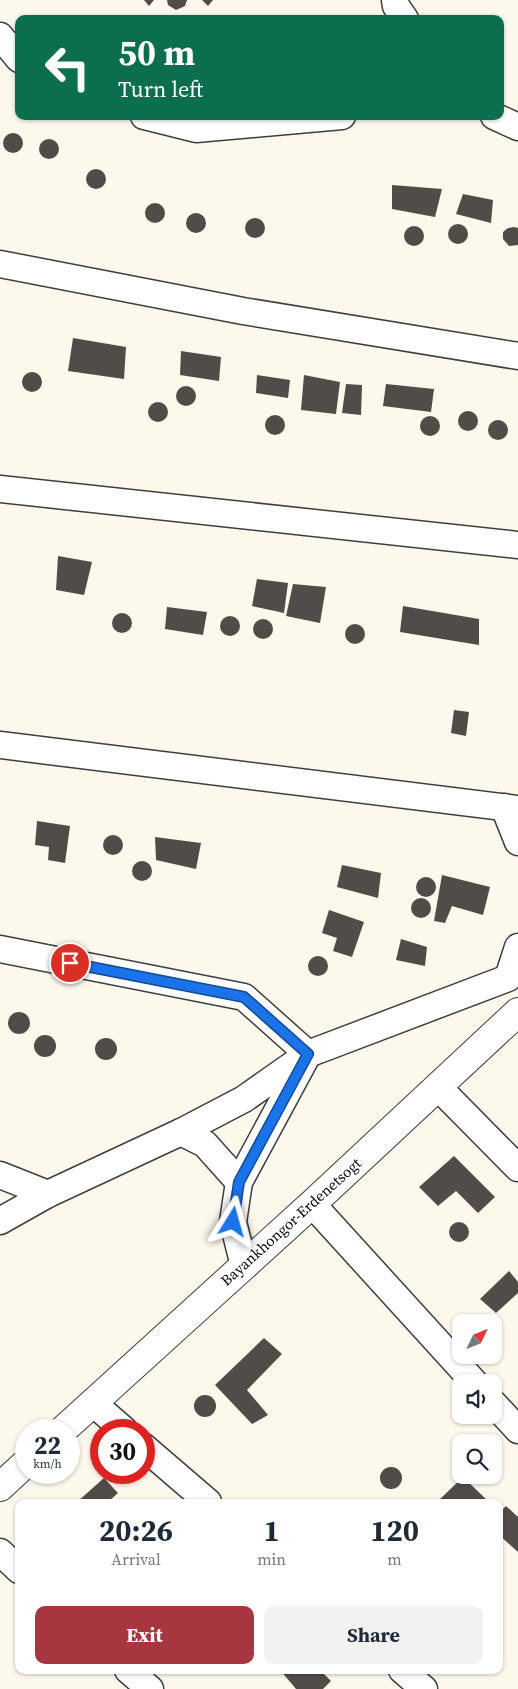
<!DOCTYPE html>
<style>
body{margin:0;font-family:"Source Serif 4",serif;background:#f2f2f3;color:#1f2937;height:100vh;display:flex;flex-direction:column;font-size:19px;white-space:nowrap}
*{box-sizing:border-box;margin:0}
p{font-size:16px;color:#747a83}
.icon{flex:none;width:28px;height:28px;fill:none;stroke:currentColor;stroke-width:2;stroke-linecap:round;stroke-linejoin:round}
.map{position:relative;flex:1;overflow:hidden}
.panel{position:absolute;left:15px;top:1499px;width:488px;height:175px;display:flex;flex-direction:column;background:#fff;border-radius:10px;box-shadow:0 1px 4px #0004}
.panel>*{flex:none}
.guide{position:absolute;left:15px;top:15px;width:489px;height:105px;border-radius:10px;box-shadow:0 1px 4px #0004;background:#0b6e4f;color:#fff;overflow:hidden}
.needle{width:32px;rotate:47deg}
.controls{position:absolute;left:452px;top:1314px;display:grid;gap:10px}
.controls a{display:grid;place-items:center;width:50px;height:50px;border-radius:10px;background:#fff;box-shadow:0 1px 4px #0004;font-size:25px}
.speed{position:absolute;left:15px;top:1419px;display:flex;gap:10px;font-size:25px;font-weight:700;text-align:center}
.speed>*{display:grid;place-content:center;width:65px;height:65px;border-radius:50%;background:#fff;box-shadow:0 1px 4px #0004;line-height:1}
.speed small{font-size:12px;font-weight:400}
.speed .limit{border:8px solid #d22;background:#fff;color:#111}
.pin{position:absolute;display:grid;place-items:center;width:42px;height:42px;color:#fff;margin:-21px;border:2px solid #fff;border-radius:50%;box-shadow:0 1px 5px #0007}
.me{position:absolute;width:55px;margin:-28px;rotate:8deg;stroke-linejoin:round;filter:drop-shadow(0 0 4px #0008)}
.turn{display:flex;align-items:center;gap:18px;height:105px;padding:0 20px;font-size:22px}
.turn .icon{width:65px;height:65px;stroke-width:2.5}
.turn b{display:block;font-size:35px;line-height:42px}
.eta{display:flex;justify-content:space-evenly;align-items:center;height:85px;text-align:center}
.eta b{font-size:30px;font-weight:700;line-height:35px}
.button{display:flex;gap:10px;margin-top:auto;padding:10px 20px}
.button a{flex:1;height:58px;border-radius:10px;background:#a83641;color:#fff;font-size:20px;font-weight:700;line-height:58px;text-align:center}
.button a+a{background:#f2f2f3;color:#1f2937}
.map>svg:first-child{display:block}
.building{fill:#524c49}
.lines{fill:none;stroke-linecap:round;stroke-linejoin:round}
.minor-casing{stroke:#3e3e3e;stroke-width:29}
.tertiary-casing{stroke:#3e3e3e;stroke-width:30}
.minor{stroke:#fff;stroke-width:26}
.tertiary{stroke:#fff;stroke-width:28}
.route-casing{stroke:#114b97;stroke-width:12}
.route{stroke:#1a73e8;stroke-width:9}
.labels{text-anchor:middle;stroke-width:5;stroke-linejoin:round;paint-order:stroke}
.street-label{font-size:15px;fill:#0b0b0b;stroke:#fff}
</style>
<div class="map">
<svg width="518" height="1689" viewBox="0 0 518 1689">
<rect width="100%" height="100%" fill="#fcf8ec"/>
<g class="building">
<polygon points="144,0 154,0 149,6"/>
<polygon points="167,0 187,0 185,6 176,10 168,5"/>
<polygon points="202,0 213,0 208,6"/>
<circle cx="13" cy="143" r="10"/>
<circle cx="49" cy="149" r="10"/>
<circle cx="96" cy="179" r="10"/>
<polygon points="392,185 442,189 435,217 392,209"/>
<polygon points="463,194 493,200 491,223 456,214"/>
<circle cx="155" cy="213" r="10"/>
<circle cx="196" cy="223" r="10"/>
<circle cx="255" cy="228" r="10"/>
<circle cx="458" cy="234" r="10"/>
<circle cx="414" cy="236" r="10"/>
<polygon points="514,227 518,228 518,245 509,246 503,239 503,232 508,228"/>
<polygon points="73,338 126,347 124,379 68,371"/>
<polygon points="181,351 221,357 219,381 180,375"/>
<circle cx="32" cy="382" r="10"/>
<polygon points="257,375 290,380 288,398 256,393"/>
<polygon points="304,375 340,382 336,414 301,410"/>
<polygon points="346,384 362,385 361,415 342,413"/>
<polygon points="386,384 434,389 431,412 383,406"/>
<circle cx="186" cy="396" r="10"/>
<circle cx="158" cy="412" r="10"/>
<circle cx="468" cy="421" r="10"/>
<circle cx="275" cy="425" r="10"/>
<circle cx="430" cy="426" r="10"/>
<circle cx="498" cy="430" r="10"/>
<polygon points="58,556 92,562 84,595 56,590"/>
<polygon points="257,579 288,583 284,613 252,606"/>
<polygon points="293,584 326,587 320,623 286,616"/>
<polygon points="403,606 479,619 479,645 400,632"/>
<polygon points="167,607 207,612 203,635 165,629"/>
<circle cx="122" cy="623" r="10"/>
<circle cx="230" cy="626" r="10"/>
<circle cx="263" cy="629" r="10"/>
<circle cx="355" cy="634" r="10"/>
<polygon points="454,710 469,712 466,736 451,733"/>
<polygon points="37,821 70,826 65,863 48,860 49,847 35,845"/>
<circle cx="113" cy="845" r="10"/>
<polygon points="155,837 201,843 196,869 156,860"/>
<circle cx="142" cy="871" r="10"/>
<polygon points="342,865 381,873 378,898 337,887"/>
<polygon points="442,875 490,887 483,915 452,906 445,923 434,921"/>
<circle cx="426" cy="887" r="10"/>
<circle cx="421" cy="908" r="10"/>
<polygon points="329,910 364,922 352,957 333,951 337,938 322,933"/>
<polygon points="401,939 427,947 425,966 396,960"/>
<circle cx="318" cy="966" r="10"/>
<circle cx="19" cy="1023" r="11"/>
<circle cx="45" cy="1046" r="11"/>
<circle cx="106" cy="1049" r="11"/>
<polygon points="454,1156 495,1197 478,1213 456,1191 438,1206 419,1187"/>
<circle cx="459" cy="1232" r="10"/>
<polygon points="509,1271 518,1282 518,1293 496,1313 480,1299"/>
<polygon points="264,1338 282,1354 247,1390 268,1415 252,1424 215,1385"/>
<circle cx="205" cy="1406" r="11"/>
<circle cx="391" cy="1478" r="11"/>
<polygon points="463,1477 489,1502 439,1502 438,1501"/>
<polygon points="104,1478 118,1493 108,1502 77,1502"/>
<polygon points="506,1506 518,1517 518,1552 499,1535 499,1513"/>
<polygon points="280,1670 320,1670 331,1681 323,1689 296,1689"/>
</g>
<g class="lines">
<g class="minor-casing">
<g id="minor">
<polyline points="395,0 396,6 405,19"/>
<polyline points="0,36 19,59"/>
<polyline points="144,116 196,129 342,116"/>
<polyline points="494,116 518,127"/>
<polyline points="0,264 243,311 518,356"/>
<polyline points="0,489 518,545"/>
<polyline points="0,745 518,809"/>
<polyline points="504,807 518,842"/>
<polyline points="0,949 244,997 308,1054 239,1182 233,1222 244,1266"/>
<polyline points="438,1087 518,1168"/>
<polyline points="181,1132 205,1144 239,1182"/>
<polyline points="0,1175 48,1194"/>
<polyline points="312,1204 474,1382"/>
<polyline points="0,1221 48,1194 181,1132 244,1099 308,1054 508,978 518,947"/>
<polyline points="93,1403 124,1430"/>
<polyline points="494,1404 518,1430"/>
<polyline points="144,1447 208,1502"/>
<polyline points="0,1552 19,1570"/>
<polyline points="128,1670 150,1689"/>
<polyline points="402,1670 424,1689"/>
</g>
</g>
<g class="tertiary-casing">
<g id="tertiary">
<polyline points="63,1430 312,1204 518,1012"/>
<polyline points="0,1487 26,1463"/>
</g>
</g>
<use href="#minor" class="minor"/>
<use href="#tertiary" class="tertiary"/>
</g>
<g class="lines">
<g class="route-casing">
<polyline id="route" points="70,963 244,997 308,1054 239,1182 233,1222"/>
</g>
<use href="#route" class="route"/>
</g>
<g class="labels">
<g class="street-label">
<text transform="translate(291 1222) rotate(-42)" y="5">Bayankhongor-Erdenetsogt</text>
</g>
</g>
</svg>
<div class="controls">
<a><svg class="needle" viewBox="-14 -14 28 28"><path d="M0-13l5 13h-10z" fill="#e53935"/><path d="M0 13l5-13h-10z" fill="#747a83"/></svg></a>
<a><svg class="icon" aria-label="sound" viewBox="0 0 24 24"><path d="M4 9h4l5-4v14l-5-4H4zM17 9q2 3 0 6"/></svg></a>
<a><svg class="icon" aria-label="search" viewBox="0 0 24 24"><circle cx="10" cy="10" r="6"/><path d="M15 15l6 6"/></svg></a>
</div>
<div class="speed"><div>22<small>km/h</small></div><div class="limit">30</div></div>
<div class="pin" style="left:70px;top:963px;background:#d93025"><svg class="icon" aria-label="arrive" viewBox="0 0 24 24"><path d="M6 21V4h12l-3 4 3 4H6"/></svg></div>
<svg class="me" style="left:233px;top:1222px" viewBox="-20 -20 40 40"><path d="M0-17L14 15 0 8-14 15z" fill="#1a73e8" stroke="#fff" stroke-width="4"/></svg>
<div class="guide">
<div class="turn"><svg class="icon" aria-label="left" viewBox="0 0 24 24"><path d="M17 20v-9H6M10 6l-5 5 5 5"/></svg><div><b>50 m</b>Turn left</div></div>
</div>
<section class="panel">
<div class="eta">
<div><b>20:26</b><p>Arrival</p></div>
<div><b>1</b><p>min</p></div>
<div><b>120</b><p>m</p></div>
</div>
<div class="button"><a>Exit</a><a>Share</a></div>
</section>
</div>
